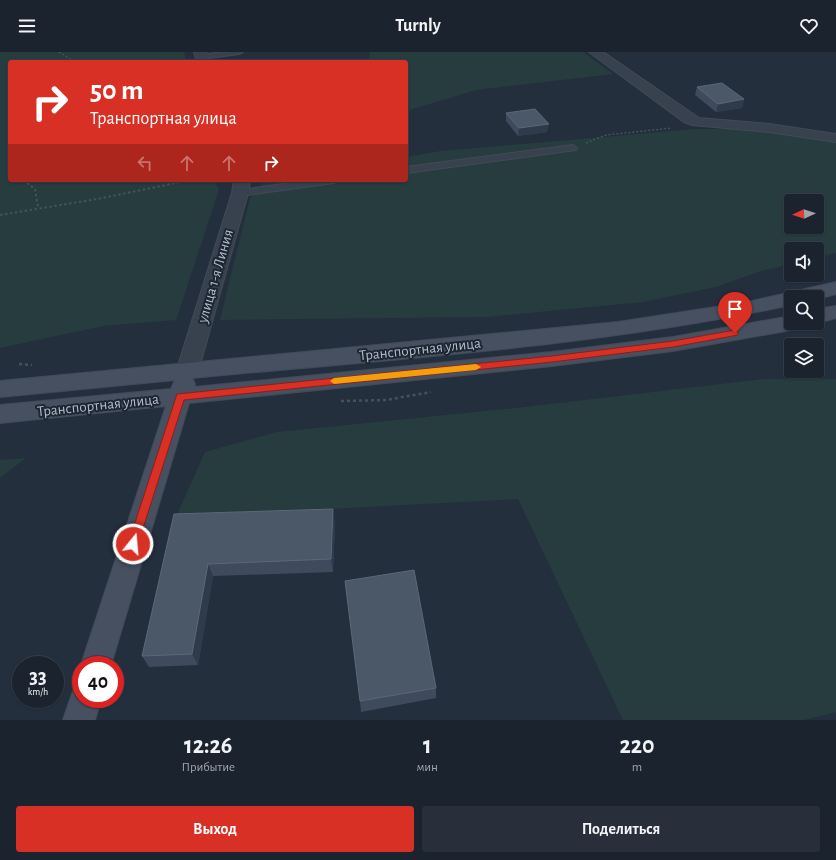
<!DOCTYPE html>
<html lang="ru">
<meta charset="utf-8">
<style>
body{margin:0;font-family:"Alegreya Sans",sans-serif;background:#282f3a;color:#f1f3f6;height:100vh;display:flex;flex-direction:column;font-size:15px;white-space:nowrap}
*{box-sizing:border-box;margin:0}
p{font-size:13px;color:#a0a4aa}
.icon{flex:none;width:22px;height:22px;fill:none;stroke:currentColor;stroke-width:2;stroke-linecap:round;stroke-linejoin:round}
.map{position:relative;height:668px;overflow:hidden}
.details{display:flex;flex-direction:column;background:#1b232e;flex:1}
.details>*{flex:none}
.guide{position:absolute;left:8px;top:8px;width:400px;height:122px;border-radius:4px;box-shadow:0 1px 3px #0004,0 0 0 1px #39404a;background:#d93025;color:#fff;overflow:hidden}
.needle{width:26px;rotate:267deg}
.controls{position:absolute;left:784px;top:142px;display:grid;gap:8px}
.controls a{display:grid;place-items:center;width:40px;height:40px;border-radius:4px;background:#1b232e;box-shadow:0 1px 3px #0004,0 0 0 1px #39404a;font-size:20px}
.speed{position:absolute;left:12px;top:604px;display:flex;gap:8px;font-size:20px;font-weight:700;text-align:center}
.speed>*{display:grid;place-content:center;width:52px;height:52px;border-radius:50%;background:#1b232e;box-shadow:0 1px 3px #0004,0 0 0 1px #39404a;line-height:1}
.speed small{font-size:10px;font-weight:400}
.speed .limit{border:6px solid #d22;background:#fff;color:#111}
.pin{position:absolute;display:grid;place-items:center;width:34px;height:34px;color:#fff;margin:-41px -17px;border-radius:50% 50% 50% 0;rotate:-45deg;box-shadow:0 0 4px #0007}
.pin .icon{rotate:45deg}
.me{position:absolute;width:44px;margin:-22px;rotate:17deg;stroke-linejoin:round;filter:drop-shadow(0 0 3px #0008)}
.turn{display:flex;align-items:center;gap:14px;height:84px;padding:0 16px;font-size:18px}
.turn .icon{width:52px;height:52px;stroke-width:2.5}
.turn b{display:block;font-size:28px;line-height:34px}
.lanes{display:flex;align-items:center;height:38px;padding:0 16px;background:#0003;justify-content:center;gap:20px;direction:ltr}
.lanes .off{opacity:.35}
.eta{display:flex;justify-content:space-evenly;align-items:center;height:68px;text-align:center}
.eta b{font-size:24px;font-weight:700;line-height:28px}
.action{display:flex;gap:8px;margin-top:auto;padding:8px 16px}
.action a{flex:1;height:46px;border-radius:4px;background:#d93025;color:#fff;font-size:16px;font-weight:700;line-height:46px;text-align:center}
.action a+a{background:#282f3a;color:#f1f3f6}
header{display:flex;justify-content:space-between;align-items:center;height:52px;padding:0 16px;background:#1b232e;font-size:18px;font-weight:700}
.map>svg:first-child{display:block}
.green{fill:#263c3f;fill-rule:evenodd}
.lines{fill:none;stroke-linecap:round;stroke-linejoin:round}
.lane-casing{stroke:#414a57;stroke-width:2}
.street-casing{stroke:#414a57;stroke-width:2}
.secondary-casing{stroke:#414a57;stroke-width:2}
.path-far2{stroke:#3f5557;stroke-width:1.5;stroke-dasharray:2 2;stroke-linecap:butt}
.path-far1{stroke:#3f5557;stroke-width:2;stroke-dasharray:2.5 2.5;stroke-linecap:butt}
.path{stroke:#3f5557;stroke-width:2.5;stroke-dasharray:3 3;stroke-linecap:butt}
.lane{fill:#38414e;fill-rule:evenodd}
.street{fill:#38414e;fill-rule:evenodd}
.secondary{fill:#465061;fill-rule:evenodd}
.wall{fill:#3f4b5c}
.shaded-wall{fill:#2f3b4b}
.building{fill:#4b5868;stroke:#5c6777}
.route{fill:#d93025;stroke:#8d1f18}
.slow{fill:#f59e0b}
.labels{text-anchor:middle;stroke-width:4;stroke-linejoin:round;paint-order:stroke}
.street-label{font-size:15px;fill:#b4bcc9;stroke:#1d2633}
</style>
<header><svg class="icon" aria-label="menu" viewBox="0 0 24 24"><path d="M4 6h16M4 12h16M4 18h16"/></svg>Turnly<svg class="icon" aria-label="heart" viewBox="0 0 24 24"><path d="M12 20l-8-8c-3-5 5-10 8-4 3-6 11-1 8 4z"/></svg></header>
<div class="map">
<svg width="836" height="668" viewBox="0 0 836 668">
<rect width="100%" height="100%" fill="#242f3e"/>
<g class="green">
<polygon points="0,0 184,0 186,7 137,10 10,10 10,128 214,128 219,138 176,268 103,274 0,296"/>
<polygon points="370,0 583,0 613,22 476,38 406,59 406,10 368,10"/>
<path d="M695,77h59l82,13v111l-19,4v-8h-26v15l-30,7 -45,16 -73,15 -156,15 -267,3 30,-122 15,-18h141v-23l35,-6zM791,149h26v26h-26z"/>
<polygon points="764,327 836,327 836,660 804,668 623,668 518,447 176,465 205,400 277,380 516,356"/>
<polygon points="26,406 0,426 0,408"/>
</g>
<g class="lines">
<g class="lane-casing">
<g id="lane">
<polygon points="222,0 243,0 239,2 201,7 197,5 201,3"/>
<polygon points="573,93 577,96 576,98 406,121 406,115"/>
<polygon points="313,128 339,128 334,131 240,144 235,141 240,138"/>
</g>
</g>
<g class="street-casing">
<g id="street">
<polygon points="194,0 206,0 209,10 197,10"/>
<polygon points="589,0 603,0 699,66 769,72 836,82 836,90 769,80 692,73 684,70"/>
<polygon points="234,128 250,128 248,141 198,320 195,325 187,328 179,325 176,320 232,141"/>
</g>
</g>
<g class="secondary-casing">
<g id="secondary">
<path d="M836,230v12l-19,5v-2h-26v8c-196,42 -400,54 -599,73l3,6 -1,3 358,-35 121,-15 118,-21v7h10l-3,5 -7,2 -118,21 -121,15 -363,37 -78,262h-30l85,-259 -166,17v-18l171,-16 4,-9 -175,17v-16l618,-59 130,-20z"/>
<polygon points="836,254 836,266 817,271 817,257"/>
<polygon points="81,633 81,647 101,647 95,668 63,668 74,636"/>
</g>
</g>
<g class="path-far2">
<polyline points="59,0 70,7 70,10"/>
<polyline points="586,91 606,83 672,76"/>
</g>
<g class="path-far1">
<polyline points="23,128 35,137 38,155"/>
<polyline points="0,163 97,147 190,128"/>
</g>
<g class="path">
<polyline points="19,312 32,313"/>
<polyline points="341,349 386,348 431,340"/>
</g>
<use href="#lane" class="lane"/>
<use href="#street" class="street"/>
<use href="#secondary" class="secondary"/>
</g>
<g class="wall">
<polygon points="697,35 744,47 742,56 716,60 695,43"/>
<polygon points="506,61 547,80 518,84 506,69"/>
<polygon points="174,462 335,470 333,520 213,524 198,613 149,615 142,604"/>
<polygon points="436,636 436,646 361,660 360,649"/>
</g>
<g class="shaded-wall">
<polygon points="744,47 742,56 716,60 718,52"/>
<polygon points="549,72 547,80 518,84 519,76"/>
<polygon points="333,457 335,470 333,520 331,507"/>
<polygon points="208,512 213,524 198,613 192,602"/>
</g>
<g class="building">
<polygon points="722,31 744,47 718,52 697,35"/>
<polygon points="535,57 549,72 519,76 506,61"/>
<polygon points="333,457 331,507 208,512 192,602 142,604 174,462"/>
<polygon points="414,518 436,636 360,649 345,529"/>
</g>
<polygon class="route" points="735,278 738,279 738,283 673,295 552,310 184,348 138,492 137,495 129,495 128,492 177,342 552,304 673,289"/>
<polygon class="slow" points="476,312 481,315 476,318 334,332 330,329 334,326"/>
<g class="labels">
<g class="street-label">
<text transform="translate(215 224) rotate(-74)" y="5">улица 1-я Линия</text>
<text transform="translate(420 297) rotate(-6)" y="5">Транспортная улица</text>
<text transform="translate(98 353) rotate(-6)" y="5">Транспортная улица</text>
</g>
</g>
</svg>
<div class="controls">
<a><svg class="needle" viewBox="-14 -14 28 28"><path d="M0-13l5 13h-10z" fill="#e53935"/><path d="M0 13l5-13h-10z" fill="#a0a4aa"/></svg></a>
<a><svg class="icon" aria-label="sound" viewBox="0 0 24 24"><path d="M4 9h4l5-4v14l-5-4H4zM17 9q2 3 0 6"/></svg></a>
<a><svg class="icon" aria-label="search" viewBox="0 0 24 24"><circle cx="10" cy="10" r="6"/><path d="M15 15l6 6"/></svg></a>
<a><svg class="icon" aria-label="layers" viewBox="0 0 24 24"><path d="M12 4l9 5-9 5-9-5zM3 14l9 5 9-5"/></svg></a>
</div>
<div class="speed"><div>33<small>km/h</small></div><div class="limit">40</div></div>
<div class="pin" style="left:735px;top:281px;background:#d93025"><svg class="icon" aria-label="arrive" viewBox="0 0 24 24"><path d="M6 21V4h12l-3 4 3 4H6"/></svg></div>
<svg class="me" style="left:133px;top:492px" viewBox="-20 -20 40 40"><circle r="17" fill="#d93025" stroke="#fff" stroke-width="3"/><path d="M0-11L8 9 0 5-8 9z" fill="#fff"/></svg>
<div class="guide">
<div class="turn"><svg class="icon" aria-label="right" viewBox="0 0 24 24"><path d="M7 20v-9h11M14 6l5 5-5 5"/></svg><div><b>50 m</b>Транспортная улица</div></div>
<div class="lanes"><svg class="icon off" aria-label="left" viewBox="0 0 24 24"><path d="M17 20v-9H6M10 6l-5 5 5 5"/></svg><svg class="icon off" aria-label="ahead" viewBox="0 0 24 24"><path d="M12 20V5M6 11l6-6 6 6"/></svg><svg class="icon off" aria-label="ahead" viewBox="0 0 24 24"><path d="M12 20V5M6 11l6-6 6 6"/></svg><svg class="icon" aria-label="right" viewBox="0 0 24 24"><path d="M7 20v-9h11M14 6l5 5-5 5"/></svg></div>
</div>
</div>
<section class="details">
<div class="eta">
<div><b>12:26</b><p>Прибытие</p></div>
<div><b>1</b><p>мин</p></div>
<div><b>220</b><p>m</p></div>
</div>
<div class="action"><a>Выход</a><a>Поделиться</a></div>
</section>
